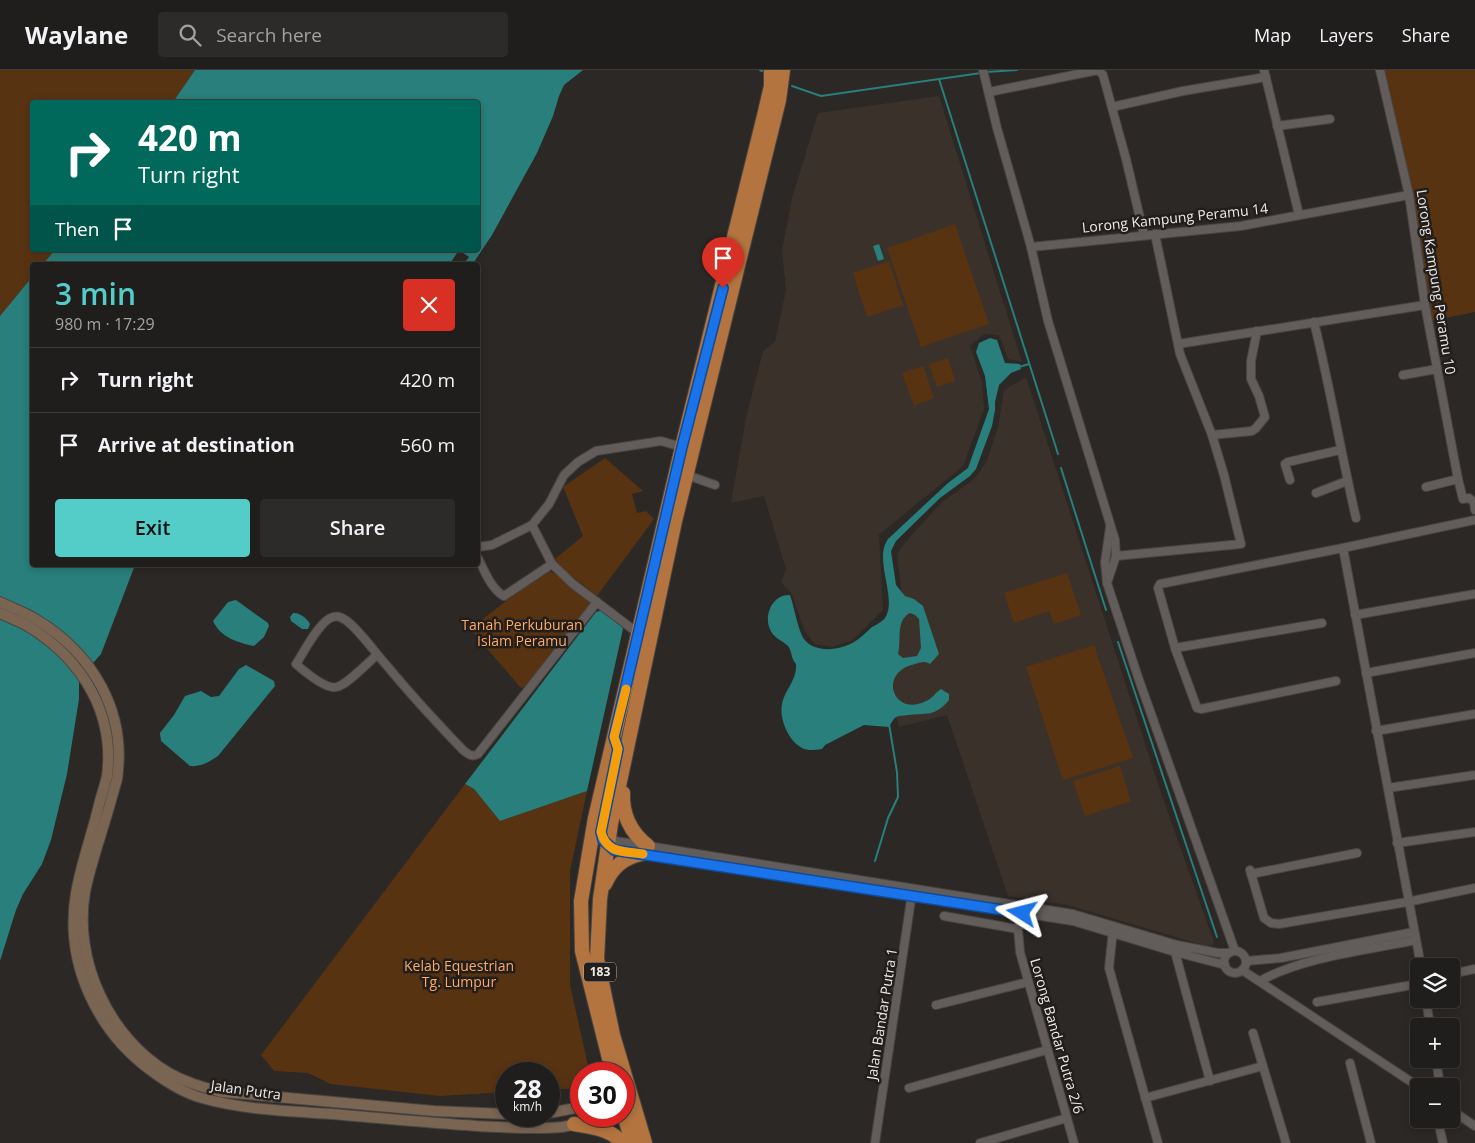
<!DOCTYPE html>
<meta charset="utf-8">
<style>
body{margin:0;font-family:"Open Sans",sans-serif;background:#2d2b29;color:#f1f3f6;height:100vh;display:flex;flex-direction:column;font-size:19px;white-space:nowrap}
*{box-sizing:border-box;margin:0}
p{font-size:16px;color:#a2a2a3}
.icon{flex:none;width:28px;height:28px;fill:none;stroke:currentColor;stroke-width:2;stroke-linecap:round;stroke-linejoin:round}
.map{position:relative;flex:1;overflow:hidden}
.drawer{position:absolute;left:30px;top:192px;width:450px;height:305px;display:flex;flex-direction:column;background:#201e1c;border-radius:5px;box-shadow:0 2px 8px #0003,0 0 0 1px #3d3c3b}
.drawer>*{flex:none}
.banner{position:absolute;left:30px;top:30px;width:450px;height:152px;border-radius:5px;box-shadow:0 2px 8px #0003,0 0 0 1px #3d3c3b;background:#00695c;color:#fff;overflow:hidden}
.fabs{position:absolute;left:1410px;top:888px;display:grid;gap:10px}
.fabs a{display:grid;place-items:center;width:50px;height:50px;border-radius:5px;background:#201e1c;box-shadow:0 2px 8px #0003,0 0 0 1px #3d3c3b;font-size:25px}
.speed{position:absolute;left:495px;top:992px;display:flex;gap:10px;font-size:25px;font-weight:700;text-align:center}
.speed>*{display:grid;place-content:center;width:65px;height:65px;border-radius:50%;background:#201e1c;box-shadow:0 2px 8px #0003,0 0 0 1px #3d3c3b;line-height:1}
.speed small{font-size:12px;font-weight:400}
.speed .limit{border:8px solid #d22;background:#fff;color:#111}
.pin{position:absolute;display:grid;place-items:center;width:42px;height:42px;color:#fff;margin:-51px -21px;border-radius:50% 50% 50% 0;rotate:-45deg;box-shadow:0 0 5px #0007}
.pin .icon{rotate:45deg}
.me{position:absolute;width:55px;margin:-28px;rotate:279deg;stroke-linejoin:round;filter:drop-shadow(0 0 4px #0008)}
.turn{display:flex;align-items:center;gap:18px;height:105px;padding:0 25px;font-size:22px}
.turn .icon{width:65px;height:65px;stroke-width:2.5}
.turn b{display:block;font-size:35px;line-height:42px}
.then{display:flex;align-items:center;height:48px;padding:0 25px;background:#0003;gap:10px;font-size:19px}
.round{display:grid;place-items:center;flex:none;width:52px;height:52px;border-radius:5px;background:#2d2b29}
.summary{display:flex;align-items:center;justify-content:space-between;height:85px;padding:0 25px}
h1{font-size:30px;font-weight:600;line-height:38px;color:#54cdc8}
.action{display:flex;gap:10px;margin-top:auto;padding:10px 25px}
.action a{flex:1;height:58px;border-radius:5px;background:#54cdc8;color:#111;font-size:20px;font-weight:600;line-height:58px;text-align:center}
.action a+a{background:#2d2b29;color:#f1f3f6}
ul{padding:0;list-style:none}
li{display:flex;align-items:center;gap:15px;height:65px;padding:0 25px;border-top:1px solid #3d3c3b}
li div{flex:1}
li b{display:block;font-size:19px}
li em{font-style:normal}
header{display:flex;align-items:center;gap:30px;box-sizing:border-box;height:70px;padding:0 25px;background:#201e1c;border-bottom:1px solid #3d3c3b}
header strong{font-size:24px}
nav{display:flex;gap:28px;margin-inline-start:auto;font-size:18px}
.search{width:350px;height:45px;background:#2d2b29;display:flex;align-items:center;gap:12px;box-sizing:border-box;padding:0 18px;border-radius:5px;color:#a2a2a3;font-size:19px}
.map>svg:first-child{display:block}
.built{fill:#3a312b}
.green{fill:#583312}
.water{fill:#287f7b;fill-rule:evenodd}
.pier{fill:#2b2825}
.lines{fill:none;stroke-linecap:round;stroke-linejoin:round}
.stream{stroke:#287f7b;stroke-width:2}
.street-casing{stroke:#484442;stroke-width:10}
.secondary-casing{stroke:#484442;stroke-width:12}
.highway-casing{stroke:#484442;stroke-width:16}
.street{stroke:#625d5a;stroke-width:8}
.secondary{stroke:#7a6452;stroke-width:10}
.highway{stroke:#b3743f;stroke-width:14}
.route-casing{stroke:#114b97;stroke-width:12}
.route{stroke:#1a73e8;stroke-width:9}
.slow{stroke:#f59e0b;stroke-width:9}
.labels{text-anchor:middle;stroke-width:5;stroke-linejoin:round;paint-order:stroke}
.shield{fill:#221e1b;stroke:#afadaa;stroke-width:1}
.shield-label{font-size:12px;font-weight:bold;fill:#eceae8}
.street-label{font-size:14px;fill:#eceae8;stroke:#221e1b}
.park-label{font-size:14px;fill:#feaa65;stroke:#221e1b}
</style>
<header>
<strong>Waylane</strong>
<div class="search"><svg class="icon" aria-label="search" viewBox="0 0 24 24"><circle cx="10" cy="10" r="6"/><path d="M15 15l6 6"/></svg>Search here</div>
<nav><a>Map</a><a>Layers</a><a>Share</a></nav>
</header>
<div class="map">
<svg width="1475" height="1073" viewBox="0 0 1475 1073">
<rect width="100%" height="100%" fill="#2b2825"/>
<g class="built">
<polygon points="939,26 1022,292 1008,289 999,265 984,264 970,276 982,312 984,339 963,396 879,465 883,540 853,570 832,577 815,574 805,562 791,522 781,512 786,499 764,426 731,433 746,348 763,281 775,272 786,220 782,181 792,128 818,43"/>
<polygon points="1026,307 1161,723 1213,869 1213,875 1206,876 1068,835 1008,826 947,645 899,657 885,607 903,536 897,483 910,467 941,433 974,409 986,393 998,357 1004,320"/>
</g>
<g class="green">
<polygon points="0,0 195,0 173,32 32,32 32,180 55,180 42,195 32,195 32,207 0,246"/>
<polygon points="1380,0 1475,0 1475,242 1430,251"/>
<polygon points="955,154 989,254 921,277 887,178"/>
<polygon points="889,191 903,235 867,247 853,203"/>
<polygon points="948,288 955,311 937,317 929,294"/>
<polygon points="923,296 934,328 914,336 902,303"/>
<polygon points="605,388 643,421 632,424 637,443 646,441 654,449 597,526 564,500 555,489 583,466 563,417"/>
<path d="M549,502c12,0 33,23 42,31l-64,83 -6,2 -51,-59 53,-41z"/>
<polygon points="1067,503 1081,545 1054,554 1049,541 1014,553 1004,523"/>
<polygon points="1094,575 1133,688 1063,710 1026,597"/>
<polygon points="1120,696 1131,731 1085,746 1073,711"/>
<polygon points="465,714 474,719 500,751 587,721 570,801 570,915 590,1004 581,1004 581,1018 549,1020 549,1004 506,1004 506,1022 440,1026 331,1014 308,1003 274,1001 261,985"/>
</g>
<g class="water">
<polygon points="195,0 583,0 564,15 559,26 553,46 537,83 492,165 472,195 42,195 55,180 478,180 478,32 173,32"/>
<polygon points="879,174 884,189 878,191 873,176"/>
<polygon points="32,207 32,495 135,495 101,584 79,609 79,629 67,704 51,770 42,794 23,824 16,840 0,891 0,246"/>
<path d="M990,268l7,2 8,23 15,1 1,5 -10,4 -12,12 -4,17v8l-3,16 -16,43 -6,7 -30,22 -44,43 -5,10 5,34 9,11 9,3 9,7 16,48 -9,10c-5,-3 -9,-2 -15,0 -38,8 -22,54 11,37 6,-2 10,-9 15,-12l8,5v6c-14,17 -23,13 -41,15 -4,1 -8,0 -12,2 -3,2 -5,7 -7,10l-25,-2 -39,20 -3,4c-7,1 -14,2 -20,-1 -14,-7 -23,-30 -20,-44 3,-15 15,-23 14,-40 -5,-5 -4,-13 -8,-18 -5,-5 -12,-7 -16,-13 -10,-14 -1,-39 18,-38 4,11 8,35 14,44 11,15 37,11 50,3 7,-4 12,-10 18,-15 4,-2 10,-5 13,-9 13,-19 -12,-58 3,-79l60,-56 20,-15 21,-59 -4,-33 -9,-24 3,-9zM910,543l5,2 4,4 2,29 -4,8 -14,2 -5,-4c4,-15 -3,-33 12,-41z"/>
<path d="M236,530l32,23 1,3 -5,11 -10,9c-16,-3 -34,-9 -41,-25l15,-19z"/>
<polygon points="603,540 622,557 623,559 587,721 500,751 474,719 465,714 596,542"/>
<path d="M293,543c6,-1 15,6 17,11l-2,5h-6l-11,-8 -1,-4z"/>
<path d="M246,595l28,16 1,5 -57,70c-9,6 -17,11 -28,10l-29,-25 -1,-8 14,-18 11,-19 16,-5 10,6 8,-1 20,-27z"/>
</g>
<polygon class="pier" points="459,180 469,187 466,191 471,195 465,193 463,195 455,195 451,192"/>
<g class="lines">
<g class="stream">
<polyline points="760,0 762,1"/>
<polyline points="986,2 1017,0"/>
<polyline points="939,9 1058,384"/>
<polyline points="792,16 821,26 981,3"/>
<polyline points="1019,297 1029,294"/>
<polyline points="1061,398 1106,540"/>
<polyline points="1118,572 1217,867"/>
<polyline points="875,791 888,748 898,727 897,702 889,654"/>
</g>
<g class="street-casing">
<g id="street">
<polyline points="983,0 997,58 1031,177 1048,251 1115,470 1116,486 1107,513"/>
<polyline points="1264,0 1299,145"/>
<polyline points="1380,0 1409,125 1425,235 1458,409 1463,429 1469,428 1474,432 1475,440"/>
<polyline points="989,22 1098,0 1103,5 1126,89 1144,165"/>
<polyline points="1112,37 1183,21 1266,7"/>
<polyline points="1277,56 1330,49"/>
<polyline points="1031,177 1241,156 1409,125"/>
<path d="M1314,252c16,65 27,131 42,196"/>
<polyline points="1178,274 1425,235"/>
<polyline points="1403,305 1437,299"/>
<polyline points="1212,365 1252,361 1256,358 1265,347 1259,326 1251,309 1251,291 1257,261"/>
<polyline points="687,405 715,415"/>
<polyline points="1290,410 1285,394 1288,392 1340,380"/>
<polyline points="1426,417 1458,409"/>
<polyline points="1316,423 1347,411"/>
<polyline points="532,455 552,494 573,514 639,564"/>
<polyline points="1110,457 1105,492 1107,513 1138,607 1235,881"/>
<polyline points="478,477 492,475 532,455 549,434 564,405 578,392 596,381 661,371 682,377"/>
<polyline points="1343,478 1421,896"/>
<polyline points="1116,486 1241,474 1224,405 1212,365 1180,284 1155,164"/>
<path d="M478,488c6,12 13,31 26,38l48,-32"/>
<polyline points="1355,545 1475,524"/>
<polyline points="1175,578 1322,553"/>
<path d="M377,585c-10,8 -29,29 -40,32 -11,3 -33,-16 -41,-23 8,-12 24,-44 37,-47 5,-2 10,1 14,4 14,11 29,33 41,46 24,29 49,56 75,83 6,5 9,7 15,4l119,-152"/>
<polyline points="1366,603 1475,583"/>
<polyline points="1336,611 1201,639 1197,638 1175,578 1158,518 1160,514 1343,478 1475,450"/>
<polyline points="1376,661 1475,644"/>
<polyline points="1388,718 1475,705"/>
<polyline points="1397,773 1475,762"/>
<polyline points="1250,800 1264,848 1271,853 1279,854 1407,832 1475,818"/>
<polyline points="1251,804 1357,783"/>
<polyline points="1023,838 1018,859 1020,882 1074,1073"/>
<polyline points="944,846 1018,859"/>
<polyline points="1113,860 1109,898 1158,1073"/>
<circle cx="1235" cy="892" r="11"/>
<polyline points="1175,882 1210,1011"/>
<polyline points="1246,891 1281,888 1414,862"/>
<polyline points="1225,895 1175,882 1073,851 614,780 608,775 615,771 648,776 1073,844 1177,875 1218,883 1229,883"/>
<polyline points="1242,900 1419,1017"/>
<polyline points="1451,904 1475,899"/>
<path d="M1260,911c43,-24 107,-31 156,-41"/>
<polyline points="1426,929 1430,956"/>
<polyline points="1317,932 1412,915 1419,912"/>
<polyline points="936,935 1028,912"/>
<polyline points="1253,963 1286,1073"/>
<polyline points="1436,989 1440,1016"/>
<polyline points="1350,993 1371,1073"/>
<polyline points="909,1018 1047,980"/>
<polyline points="1145,1028 1263,996"/>
<polyline points="1451,1040 1475,1056"/>
<polyline points="1440,1060 1443,1073"/>
<polyline points="875,1073 912,823"/>
<polyline points="980,1073 1067,1048"/>
</g>
</g>
<g class="secondary-casing">
<g id="secondary">
<path d="M0,532c12,6 26,11 37,18 56,34 90,92 80,159 -2,8 -5,17 -7,25 -8,29 -19,58 -25,88 -12,68 24,146 84,181 16,9 35,15 53,19l212,19 72,3"/>
<path d="M0,543c10,5 22,9 31,15 52,33 84,86 76,148 -2,10 -6,20 -8,29 -7,29 -18,59 -23,88 -12,70 21,139 77,179 15,11 31,21 49,26 42,12 87,13 130,16 48,4 96,9 145,12 28,1 57,4 85,1 15,-2 30,-7 44,-11"/>
<polyline points="549,1043 581,1037"/>
</g>
</g>
<g class="highway-casing">
<g id="highway">
<path d="M623,723c-1,22 7,39 25,53"/>
<path d="M605,814c8,-18 19,-26 36,-30"/>
<polyline points="613,1004 582,881 581,831 595,748 682,377 764,46 771,16 771,0"/>
<polyline points="624,1044 632,1073"/>
<path d="M574,1054c16,3 38,5 48,19"/>
<polyline points="645,1073 613,965 597,889 600,829 611,754 675,451 754,131 779,30 783,0"/>
</g>
</g>
<use href="#street" class="street"/>
<use href="#secondary" class="secondary"/>
<use href="#highway" class="highway"/>
</g>
<g class="lines">
<g class="route-casing">
<polyline id="route" points="723,218 682,377 614,667 618,679 601,762 603,770 614,780 1022,843"/>
</g>
<use href="#route" class="route"/>
<path class="slow" d="M626,619l-12,48 4,12 -17,83c6,22 22,19 42,22"/>
</g>
<g class="labels">
<rect class="shield" x="584" y="892.5" width="32" height="19" rx="4"/>
<g class="shield-label">
<text x="600" y="906">183</text>
</g>
<g class="street-label">
<text transform="translate(1175 148) rotate(-6)" y="5">Lorong Kampung Peramu 14</text>
<text transform="translate(1436 212) rotate(81)" y="5">Lorong Kampung Peramu 10</text>
<text transform="translate(882 944) rotate(-81)" y="5">Jalan Bandar Putra 1</text>
<text transform="translate(1057 966) rotate(74)" y="5">Lorong Bandar Putra 2/6</text>
<text transform="translate(246 1020) rotate(8)" y="5">Jalan Putra</text>
</g>
<g class="park-label">
<text x="522" y="560">Tanah Perkuburan<tspan x="522" dy="16">Islam Peramu</tspan></text>
<text x="459" y="901">Kelab Equestrian<tspan x="459" dy="16">Tg. Lumpur</tspan></text>
</g>
</g>
</svg>
<div class="fabs">
<a><svg class="icon" aria-label="layers" viewBox="0 0 24 24"><path d="M12 4l9 5-9 5-9-5zM3 14l9 5 9-5"/></svg></a>
<a>+</a>
<a>−</a>
</div>
<div class="speed"><div>28<small>km/h</small></div><div class="limit">30</div></div>
<div class="pin" style="left:723px;top:218px;background:#d93025"><svg class="icon" aria-label="arrive" viewBox="0 0 24 24"><path d="M6 21V4h12l-3 4 3 4H6"/></svg></div>
<svg class="me" style="left:1022px;top:843px" viewBox="-20 -20 40 40"><path d="M0-17L14 15 0 8-14 15z" fill="#1a73e8" stroke="#fff" stroke-width="4"/></svg>
<div class="banner">
<div class="turn"><svg class="icon" aria-label="right" viewBox="0 0 24 24"><path d="M7 20v-9h11M14 6l5 5-5 5"/></svg><div><b>420 m</b>Turn right</div></div>
<div class="then">Then<svg class="icon" aria-label="arrive" viewBox="0 0 24 24"><path d="M6 21V4h12l-3 4 3 4H6"/></svg></div>
</div>
<section class="drawer">
<div class="summary"><div><h1>3 min</h1><p>980 m · 17:29</p></div><a class="round" style="background:#d93025;color:#fff"><svg class="icon" aria-label="close" viewBox="0 0 24 24"><path d="M6 6l12 12M18 6L6 18"/></svg></a></div>
<ul>
<li><svg class="icon" aria-label="right" viewBox="0 0 24 24"><path d="M7 20v-9h11M14 6l5 5-5 5"/></svg><div><b>Turn right</b></div><em>420 m</em></li>
<li><svg class="icon" aria-label="arrive" viewBox="0 0 24 24"><path d="M6 21V4h12l-3 4 3 4H6"/></svg><div><b>Arrive at destination</b></div><em>560 m</em></li>
</ul>
<div class="action"><a>Exit</a><a>Share</a></div>
</section>
</div>
